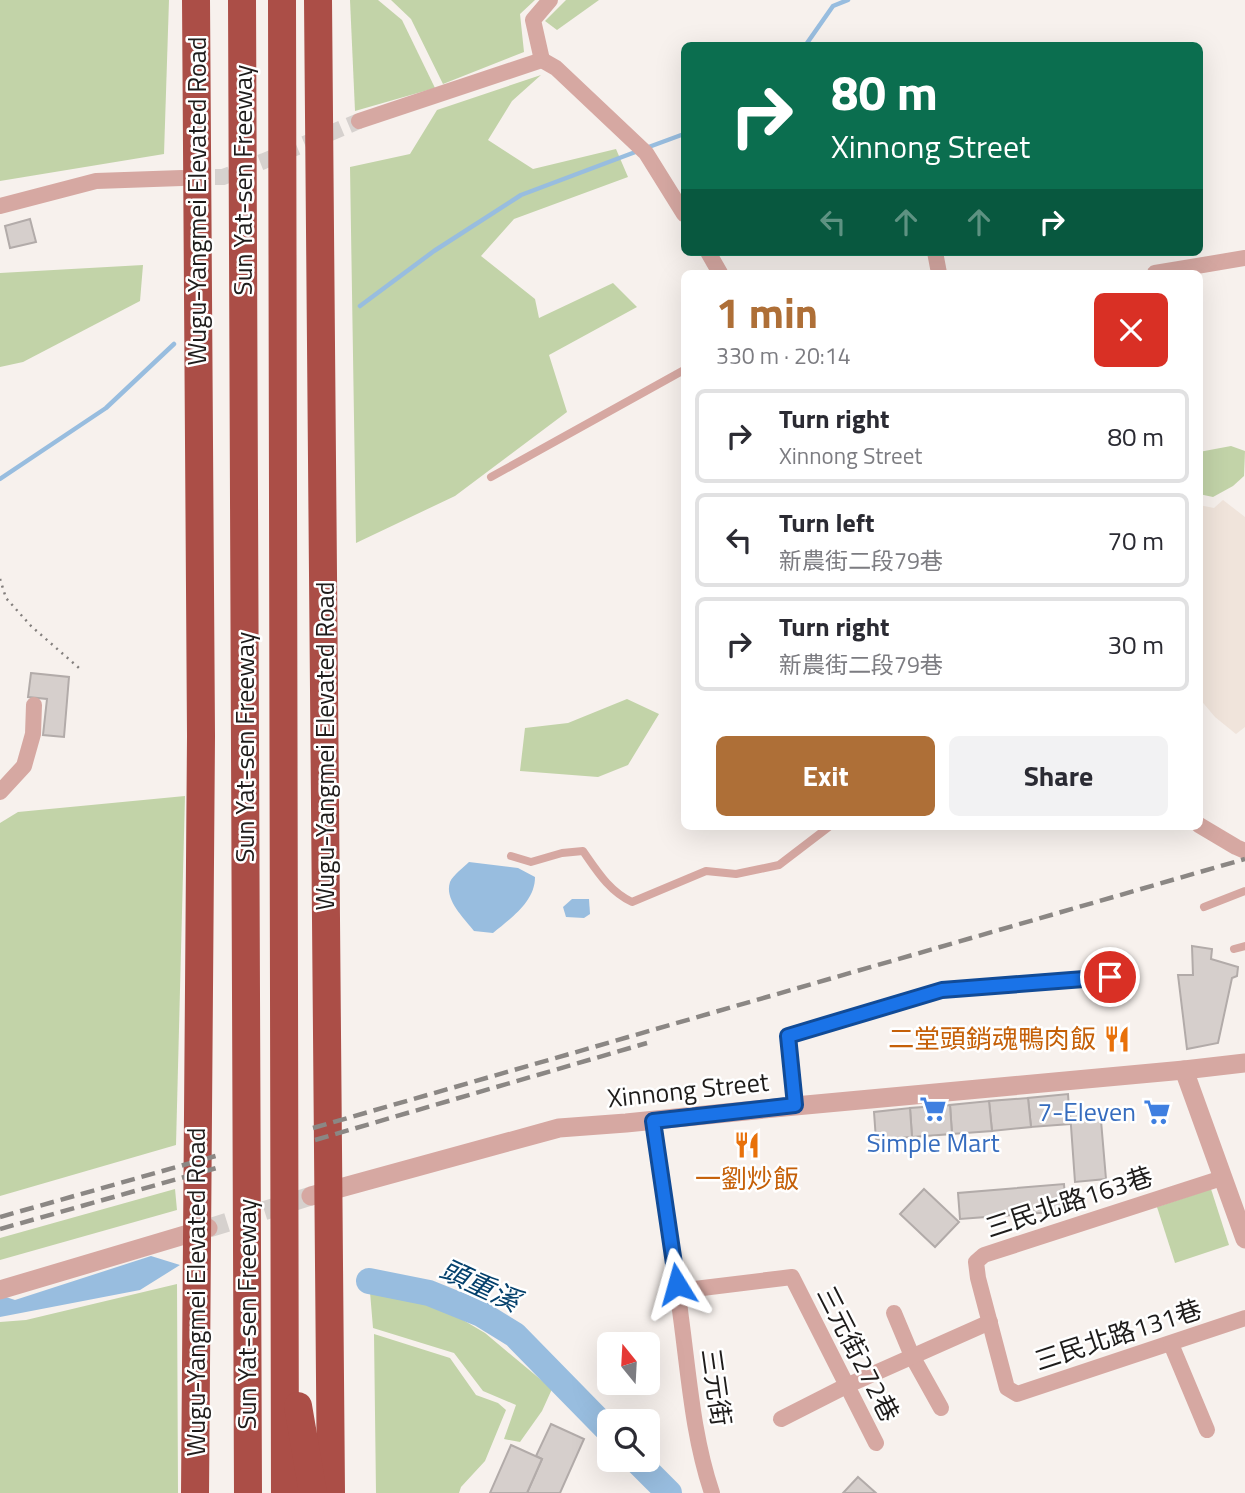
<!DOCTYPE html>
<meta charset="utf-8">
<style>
body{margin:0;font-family:"Titillium Web","Noto Sans TC",sans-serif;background:#f2f2f3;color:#2b2b33;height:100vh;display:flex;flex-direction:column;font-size:26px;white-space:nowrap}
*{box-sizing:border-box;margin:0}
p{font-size:23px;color:#7c7c81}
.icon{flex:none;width:38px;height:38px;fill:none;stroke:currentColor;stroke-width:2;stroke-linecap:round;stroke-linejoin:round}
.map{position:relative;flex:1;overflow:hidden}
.details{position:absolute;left:681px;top:270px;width:522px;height:560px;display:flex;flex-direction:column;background:#fff;border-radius:10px;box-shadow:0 7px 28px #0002}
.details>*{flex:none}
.hud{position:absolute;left:681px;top:42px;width:522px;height:214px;border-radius:10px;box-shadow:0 7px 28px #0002;background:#0b6e4f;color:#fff;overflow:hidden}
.needle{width:46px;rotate:342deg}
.buttons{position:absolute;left:597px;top:1332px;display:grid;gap:14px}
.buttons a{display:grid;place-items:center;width:63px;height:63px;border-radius:10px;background:#fff;box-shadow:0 7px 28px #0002;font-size:35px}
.pin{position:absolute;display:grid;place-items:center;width:60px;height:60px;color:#fff;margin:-30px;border:4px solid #fff;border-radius:50%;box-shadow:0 2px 7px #0007}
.me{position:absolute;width:77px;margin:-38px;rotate:352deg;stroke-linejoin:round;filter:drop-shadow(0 0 5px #0008)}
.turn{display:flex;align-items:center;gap:24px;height:147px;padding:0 35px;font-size:32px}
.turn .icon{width:91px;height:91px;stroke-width:2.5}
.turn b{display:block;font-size:49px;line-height:60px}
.lanes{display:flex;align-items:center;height:66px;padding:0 35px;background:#0003;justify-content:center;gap:35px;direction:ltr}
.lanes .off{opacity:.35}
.round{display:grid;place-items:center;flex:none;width:74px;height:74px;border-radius:10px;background:#f2f2f3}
.head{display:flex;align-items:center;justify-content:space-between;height:119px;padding:0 35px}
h1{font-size:42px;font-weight:700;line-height:52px;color:#ae6f37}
.button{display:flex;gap:14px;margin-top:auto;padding:14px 35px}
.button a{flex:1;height:80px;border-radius:10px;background:#ae6f37;color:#fff;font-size:28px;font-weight:700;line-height:80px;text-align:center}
.button a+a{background:#f2f2f3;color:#2b2b33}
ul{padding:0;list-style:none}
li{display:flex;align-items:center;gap:21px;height:94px;margin:0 14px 10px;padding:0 21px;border:4px solid #e1e1e2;border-radius:10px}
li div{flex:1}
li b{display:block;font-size:26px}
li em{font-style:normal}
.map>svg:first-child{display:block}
.built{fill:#f0e4db}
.green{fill:#c2d3a8}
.water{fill:#98bddf}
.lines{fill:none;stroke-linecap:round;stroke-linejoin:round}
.stream{stroke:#98bddf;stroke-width:4.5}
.river{stroke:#98bddf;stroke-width:26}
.building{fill:#d6cfcc;stroke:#b2aba9;stroke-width:2}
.minor-tunnel{stroke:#d6d1ce;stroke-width:16;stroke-dasharray:16 8;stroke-linecap:butt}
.tertiary-tunnel{stroke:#d6d1ce;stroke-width:19;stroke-dasharray:19 10;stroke-linecap:butt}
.path{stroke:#837f7d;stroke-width:2.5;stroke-dasharray:2 5;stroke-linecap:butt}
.service{stroke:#d6a8a2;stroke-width:8}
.minor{stroke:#d6a8a2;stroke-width:16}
.tertiary{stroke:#d6a8a2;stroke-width:19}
.motorway{stroke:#ab4e47;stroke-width:28}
.rail{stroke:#8b8784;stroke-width:4.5;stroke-dasharray:14 7;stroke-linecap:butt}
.route-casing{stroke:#114b97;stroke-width:18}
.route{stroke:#1a73e8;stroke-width:12}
.labels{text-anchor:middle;stroke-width:5;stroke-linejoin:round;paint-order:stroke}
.street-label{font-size:26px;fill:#1e1c1b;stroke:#fff}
.food-label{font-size:26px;fill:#c56008;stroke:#fff;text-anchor:end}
.shop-label{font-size:26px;fill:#366cbe;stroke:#fff;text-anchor:end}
.water-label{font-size:28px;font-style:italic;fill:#05416c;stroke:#fff}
</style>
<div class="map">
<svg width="1245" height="1493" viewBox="0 0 1245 1493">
<rect width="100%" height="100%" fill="#f7f1ed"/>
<polygon class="built" points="1223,500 1245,517 1245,727 1236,734 1215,717 1199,698 1199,505 1214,508"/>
<g class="green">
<polygon points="0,0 169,0 164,154 0,181"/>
<polygon points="350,0 378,0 402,20 435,88 355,111"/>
<polygon points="391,0 535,0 520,14 524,52 443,84 411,19"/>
<polygon points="566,0 599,0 557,30 545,21"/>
<polygon points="541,75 512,101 488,140 533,169 616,149 628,177 514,219 481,256 535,299 539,318 613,283 637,307 549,355 567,412 455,496 356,543 350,167 410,154 437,110"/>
<polygon points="143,265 140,301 23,362 0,367 0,273"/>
<polygon points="1231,446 1245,451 1244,476 1233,486 1213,497 1199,494 1199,452"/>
<polygon points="627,699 659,714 628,765 598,777 520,771 525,728 568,723"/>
<polygon points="185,796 176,1145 0,1196 0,823 18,812"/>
<polygon points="175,1189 177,1210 0,1260 0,1238"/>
<polygon points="1211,1189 1229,1245 1175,1263 1157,1207"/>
<polygon points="177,1284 178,1493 0,1493 0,1322 26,1320"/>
<polygon points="370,1292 441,1307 485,1333 552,1389 542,1411 520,1442 504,1439 516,1405 483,1391 454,1353 373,1328"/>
<polygon points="374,1334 450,1358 476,1395 498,1403 506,1410 485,1461 461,1487 459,1493 376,1493"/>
</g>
<g class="water">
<path d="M469,862l49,6 17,9c0,25 -24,41 -42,56l-19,-2c-10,-13 -30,-31 -24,-49 3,-7 14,-15 19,-20z"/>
<polygon points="572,899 589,899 590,914 584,918 566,917 563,907"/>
<polygon points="151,1256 180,1265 140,1290 0,1317 0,1295 15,1300"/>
</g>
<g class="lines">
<g class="stream">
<polyline points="805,46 833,6 848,0"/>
<polyline points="646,148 684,134"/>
<polyline points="360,306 434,251 521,195 638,151"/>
<polyline points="0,479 106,408 174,344"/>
</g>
<g class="river">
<polyline points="369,1281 429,1293 481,1314 515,1335 609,1431"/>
<polyline points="636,1460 669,1493"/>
</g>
</g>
<g class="building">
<polygon points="30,219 36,242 10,248 5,226"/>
<polygon points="31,673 69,677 64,737 43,735 47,699 28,697"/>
<polygon points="1192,946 1212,949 1211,959 1238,967 1237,976 1232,978 1218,1043 1187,1049 1178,975 1193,975"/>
<polygon points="1068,1094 1070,1124 1031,1127 1028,1098"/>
<polygon points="1028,1098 1031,1127 992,1131 989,1101"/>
<polygon points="989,1101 992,1131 952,1134 950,1105"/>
<polygon points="950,1105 952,1134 912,1137 910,1108"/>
<polygon points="910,1108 912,1137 876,1140 874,1112"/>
<polygon points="1100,1109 1106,1179 1075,1182 1070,1112"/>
<polygon points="1064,1184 1066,1211 960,1219 958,1193"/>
<polygon points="924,1189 959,1222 935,1247 900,1214"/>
<polygon points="551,1424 584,1439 560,1493 527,1493 542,1459 536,1456"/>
<polygon points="511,1445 542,1459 527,1493 490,1493"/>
<polygon points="858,1477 876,1493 843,1493"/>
</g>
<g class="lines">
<polyline class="minor-tunnel" points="191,177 223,177 264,161 359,121"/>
<polyline class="tertiary-tunnel" points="209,1228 311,1196"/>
<polyline class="path" points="0,579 6,598 31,626 79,668"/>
<g class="service">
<polyline points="491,477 684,370"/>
<path d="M511,856l20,6 31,-9 21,-2c14,20 26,40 49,51l74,-31 30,3 43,-9 51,-39"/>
<polyline points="1204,907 1245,891"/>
<polyline points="1234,949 1245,946"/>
</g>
<g class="minor">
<polyline points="542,60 556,68 646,153 684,214"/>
<polyline points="542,60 533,20 550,0"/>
<polyline points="359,121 542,60"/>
<polyline points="0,206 96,181 182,178"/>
<polyline points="708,252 720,273"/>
<polyline points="935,252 939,273"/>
<polyline points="1155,273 1245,258"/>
<polyline points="0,792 24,766 33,734 34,705"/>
<polyline points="1199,825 1236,847 1245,851"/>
<polyline points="795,1106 788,1036 942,990 1110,977"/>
<path d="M653,1120c9,66 20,132 28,198 8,59 12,119 31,175"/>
<polyline points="1222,1178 984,1255 976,1262 978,1278 1007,1388 1017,1394 1245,1318"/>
<polyline points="678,1291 792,1277 876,1443"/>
<polyline points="894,1313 912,1356 941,1408"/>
<polyline points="1171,1344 1207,1430"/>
<polyline points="781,1419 846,1386 990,1322"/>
</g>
<g class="tertiary">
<polyline points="1184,1070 1245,1239"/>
<polyline points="311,1196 559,1128 626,1123 795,1106 1184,1070 1245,1063"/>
<polyline points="0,1290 208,1228"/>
</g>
<g class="motorway">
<polyline points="242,0 248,1493"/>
<polyline points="282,0 285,1493"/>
<polyline points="318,0 331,1493"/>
<polyline points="298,1406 313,1493"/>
<polyline points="195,1493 201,736 196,0"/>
</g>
<g class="rail">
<polyline points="313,1128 1245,859"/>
<polyline points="315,1140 647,1043"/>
<polyline points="0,1217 219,1155"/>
<polyline points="0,1229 220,1167"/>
</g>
</g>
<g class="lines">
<g class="route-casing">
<polyline id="route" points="677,1284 653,1121 795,1105 788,1036 942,990 1110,977"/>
</g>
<use href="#route" class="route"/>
</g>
<defs>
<g id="restaurant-bare" transform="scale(2.1)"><path d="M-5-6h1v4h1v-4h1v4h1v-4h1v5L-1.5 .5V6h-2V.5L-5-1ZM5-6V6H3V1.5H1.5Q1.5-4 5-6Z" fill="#e8710a" stroke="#fff" stroke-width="2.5" paint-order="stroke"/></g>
<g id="supermarket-bare" transform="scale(2.1)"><path d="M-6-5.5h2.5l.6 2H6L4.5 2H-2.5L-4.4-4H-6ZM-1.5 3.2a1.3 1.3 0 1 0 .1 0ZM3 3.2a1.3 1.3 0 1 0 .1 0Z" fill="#3f7fe0" stroke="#fff" stroke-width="2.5" paint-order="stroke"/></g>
</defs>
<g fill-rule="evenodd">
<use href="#restaurant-bare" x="1117" y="1039"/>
<use href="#supermarket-bare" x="933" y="1109"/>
<use href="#supermarket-bare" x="1157" y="1112"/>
<use href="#restaurant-bare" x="747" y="1145"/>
</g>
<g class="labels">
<g class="street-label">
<text transform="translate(243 180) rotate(-90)" y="9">Sun Yat-sen Freeway</text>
<text transform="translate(197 201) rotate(-90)" y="9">Wugu-Yangmei Elevated Road</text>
<text transform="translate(325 746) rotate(-90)" y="9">Wugu-Yangmei Elevated Road</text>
<text transform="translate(245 747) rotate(-90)" y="9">Sun Yat-sen Freeway</text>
<text transform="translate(688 1090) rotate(-6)" y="9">Xinnong Street</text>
<text transform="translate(1069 1202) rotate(-18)" y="9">三民北路163巷</text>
<text transform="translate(196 1292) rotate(-90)" y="9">Wugu-Yangmei Elevated Road</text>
<text transform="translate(247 1314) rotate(-90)" y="9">Sun Yat-sen Freeway</text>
<text transform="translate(1118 1335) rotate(-18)" y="9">三民北路131巷</text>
<text transform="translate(858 1354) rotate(63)" y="9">三元街272巷</text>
<text transform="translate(716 1387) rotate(82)" y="9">三元街</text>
</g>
<g class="food-label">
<text x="1096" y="1048">二堂頭銷魂鴨肉飯</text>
<text x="747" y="1188" text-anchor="middle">一劉炒飯</text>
</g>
<g class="shop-label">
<text x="1136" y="1121">7-Eleven</text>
<text x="933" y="1152" text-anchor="middle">Simple Mart</text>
</g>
<g class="water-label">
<text transform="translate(480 1285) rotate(25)" y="10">頭重溪</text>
</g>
</g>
</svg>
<div class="buttons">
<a><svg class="needle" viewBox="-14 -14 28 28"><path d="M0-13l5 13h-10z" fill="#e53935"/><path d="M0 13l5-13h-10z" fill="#7c7c81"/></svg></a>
<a><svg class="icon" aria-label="search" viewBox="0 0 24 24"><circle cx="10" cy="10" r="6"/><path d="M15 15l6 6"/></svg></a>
</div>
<div class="pin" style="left:1110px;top:977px;background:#d93025"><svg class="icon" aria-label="arrive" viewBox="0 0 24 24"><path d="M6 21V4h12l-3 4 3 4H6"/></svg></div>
<svg class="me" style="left:677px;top:1284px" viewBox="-20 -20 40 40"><path d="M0-17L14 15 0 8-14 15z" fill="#1a73e8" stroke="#fff" stroke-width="4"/></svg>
<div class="hud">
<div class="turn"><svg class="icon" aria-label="right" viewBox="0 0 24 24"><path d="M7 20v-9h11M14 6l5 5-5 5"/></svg><div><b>80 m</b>Xinnong Street</div></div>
<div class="lanes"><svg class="icon off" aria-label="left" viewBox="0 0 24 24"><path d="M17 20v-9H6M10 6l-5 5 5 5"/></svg><svg class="icon off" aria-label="ahead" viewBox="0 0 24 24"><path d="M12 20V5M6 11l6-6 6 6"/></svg><svg class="icon off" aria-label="ahead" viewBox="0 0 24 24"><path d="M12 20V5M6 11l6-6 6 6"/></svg><svg class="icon" aria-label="right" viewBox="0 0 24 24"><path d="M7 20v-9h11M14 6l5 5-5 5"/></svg></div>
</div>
<section class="details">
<div class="head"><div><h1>1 min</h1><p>330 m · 20:14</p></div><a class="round" style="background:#d93025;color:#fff"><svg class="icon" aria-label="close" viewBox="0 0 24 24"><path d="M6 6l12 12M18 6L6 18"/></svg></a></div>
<ul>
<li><svg class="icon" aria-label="right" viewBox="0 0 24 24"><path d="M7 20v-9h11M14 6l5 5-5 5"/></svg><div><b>Turn right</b><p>Xinnong Street</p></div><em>80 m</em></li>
<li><svg class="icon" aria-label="left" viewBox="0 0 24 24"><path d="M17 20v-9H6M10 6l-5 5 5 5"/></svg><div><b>Turn left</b><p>新農街二段79巷</p></div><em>70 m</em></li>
<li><svg class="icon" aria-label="right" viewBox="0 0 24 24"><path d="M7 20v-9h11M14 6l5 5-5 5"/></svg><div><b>Turn right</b><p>新農街二段79巷</p></div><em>30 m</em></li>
</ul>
<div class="button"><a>Exit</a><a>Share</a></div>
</section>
</div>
